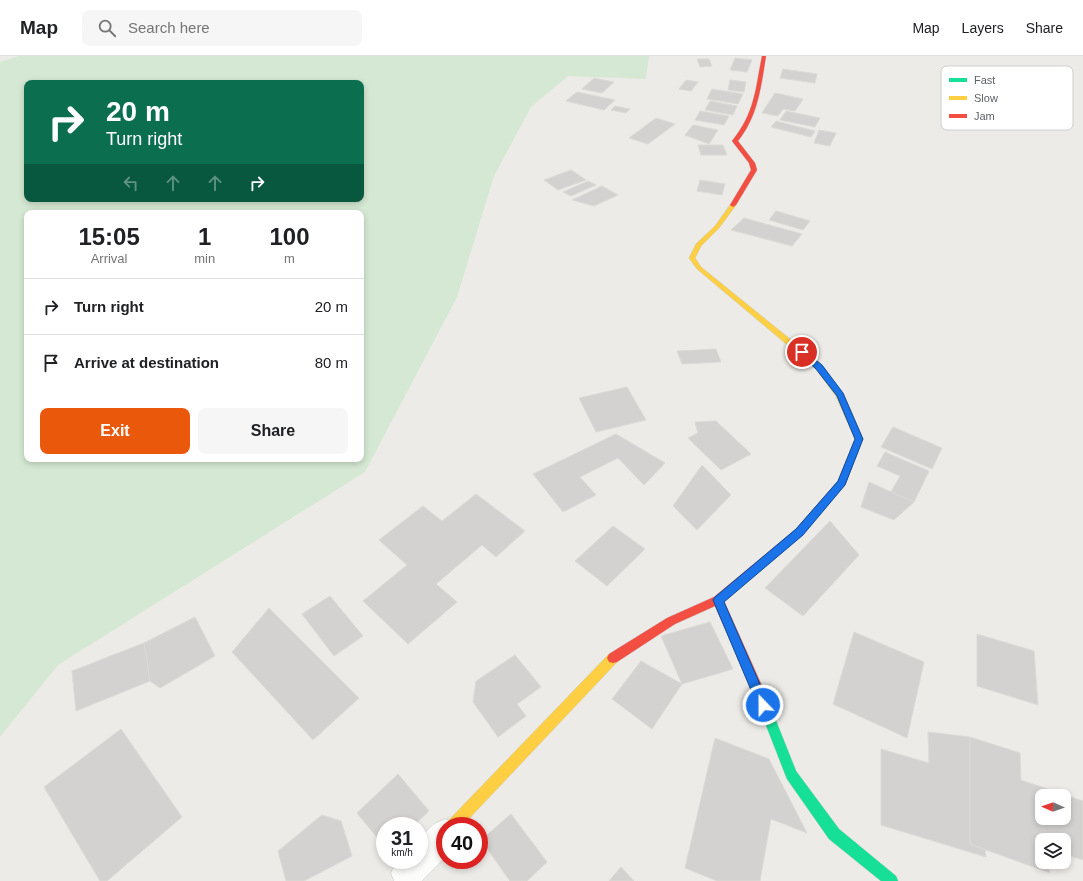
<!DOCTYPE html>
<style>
body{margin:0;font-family:Arial,sans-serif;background:#f6f6f6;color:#202124;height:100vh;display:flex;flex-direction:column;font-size:15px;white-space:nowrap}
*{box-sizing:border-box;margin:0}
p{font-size:13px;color:#757577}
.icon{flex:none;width:22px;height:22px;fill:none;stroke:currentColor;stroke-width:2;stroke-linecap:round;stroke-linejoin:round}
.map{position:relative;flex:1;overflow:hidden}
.drawer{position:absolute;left:24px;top:154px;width:340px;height:252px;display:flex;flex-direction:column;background:#fff;border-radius:8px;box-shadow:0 2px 6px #0003}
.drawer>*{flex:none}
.hud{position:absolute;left:24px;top:24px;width:340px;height:122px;border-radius:8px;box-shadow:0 2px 6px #0003;background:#0b6e4f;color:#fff;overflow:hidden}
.needle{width:26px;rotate:272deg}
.controls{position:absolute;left:1035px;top:733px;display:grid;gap:8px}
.controls a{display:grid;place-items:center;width:36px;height:36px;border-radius:8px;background:#fff;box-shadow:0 2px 6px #0003;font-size:20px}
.speed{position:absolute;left:376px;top:761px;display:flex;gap:8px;font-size:20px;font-weight:700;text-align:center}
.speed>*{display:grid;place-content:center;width:52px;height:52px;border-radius:50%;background:#fff;box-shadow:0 2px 6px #0003;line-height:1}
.speed small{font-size:10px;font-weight:400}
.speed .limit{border:6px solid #d22;background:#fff;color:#111}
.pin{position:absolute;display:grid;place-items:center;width:34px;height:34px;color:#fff;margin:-17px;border:2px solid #fff;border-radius:50%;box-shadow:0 1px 4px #0007}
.me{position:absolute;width:44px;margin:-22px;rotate:338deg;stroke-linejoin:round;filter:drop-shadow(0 0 3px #0008)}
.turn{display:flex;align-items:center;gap:14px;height:84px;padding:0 16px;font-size:18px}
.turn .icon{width:52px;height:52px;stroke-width:2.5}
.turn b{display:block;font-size:28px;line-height:34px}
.lanes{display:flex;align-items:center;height:38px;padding:0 16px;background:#0003;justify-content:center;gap:20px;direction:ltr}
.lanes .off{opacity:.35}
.eta{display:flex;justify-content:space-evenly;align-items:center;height:68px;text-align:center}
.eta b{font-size:24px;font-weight:800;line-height:28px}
.action{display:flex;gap:8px;margin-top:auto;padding:8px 16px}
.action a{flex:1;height:46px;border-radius:8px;background:#ea580c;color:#fff;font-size:16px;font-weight:800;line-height:46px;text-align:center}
.action a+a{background:#f6f6f6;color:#202124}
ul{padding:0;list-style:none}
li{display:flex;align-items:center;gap:12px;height:56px;padding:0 16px;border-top:1px solid #e0e0e0}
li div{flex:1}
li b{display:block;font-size:15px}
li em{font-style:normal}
header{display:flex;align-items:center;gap:24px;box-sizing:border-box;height:56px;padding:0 20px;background:#fff;border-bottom:1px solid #e0e0e0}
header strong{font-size:19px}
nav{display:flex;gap:22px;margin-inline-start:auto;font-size:14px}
.search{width:280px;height:36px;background:#f6f6f6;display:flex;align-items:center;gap:10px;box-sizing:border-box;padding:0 14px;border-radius:8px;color:#757577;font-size:15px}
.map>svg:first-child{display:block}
.green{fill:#d5e8d3;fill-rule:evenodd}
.building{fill:#d3d2d0;stroke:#dcdad6;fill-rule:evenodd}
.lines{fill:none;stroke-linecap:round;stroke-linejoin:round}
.street-casing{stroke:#c8c8c8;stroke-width:1}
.fast-casing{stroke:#c9c9c9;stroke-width:1}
.slow-casing{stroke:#c9c9c9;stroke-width:1}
.jam-casing{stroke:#c9c9c9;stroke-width:1}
.street{fill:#fcfcfb;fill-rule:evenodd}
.fast{fill:#16e098;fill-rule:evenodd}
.slow{fill:#ffcf43;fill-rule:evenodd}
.jam{fill:#f24e42;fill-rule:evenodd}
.route{fill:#1a73e8;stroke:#114b97}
.key{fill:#fff;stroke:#cecfd1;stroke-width:1}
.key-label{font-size:11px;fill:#5c6065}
</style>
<header>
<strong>Map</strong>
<div class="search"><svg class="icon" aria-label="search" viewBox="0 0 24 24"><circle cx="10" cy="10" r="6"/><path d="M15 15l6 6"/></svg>Search here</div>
<nav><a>Map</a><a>Layers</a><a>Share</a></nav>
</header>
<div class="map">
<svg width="1083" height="825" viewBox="0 0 1083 825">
<rect width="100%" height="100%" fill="#edebe7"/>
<path class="green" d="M19,0h630l-3,23 -78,-3 -37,31 -37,69 -37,121 -92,175 -307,193 -58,72v-675zM27,27h334v116h-334zM27,157h334v246h-334z"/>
<g class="building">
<polygon points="735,2 752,4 747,16 730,14"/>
<polygon points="697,3 709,3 712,10 700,11"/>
<polygon points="783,13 817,18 815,27 780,22"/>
<polygon points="594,22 614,26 602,37 582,33"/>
<polygon points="686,24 698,26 691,35 679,33"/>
<polygon points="730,24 746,26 744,36 728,34"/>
<polygon points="712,33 743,38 738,48 707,43"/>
<polygon points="577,36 615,44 604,54 566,45"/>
<polygon points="775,37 803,43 795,55 783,53 778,60 762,57"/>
<polygon points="710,45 737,50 733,59 705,54"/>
<polygon points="615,50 630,53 626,57 611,54"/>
<polygon points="700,55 729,60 724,69 695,64"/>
<polygon points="786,55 820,62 815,71 780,64"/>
<polygon points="656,62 675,68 648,88 629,82"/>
<polygon points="776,65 815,75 811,81 771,71"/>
<polygon points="693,69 718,74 709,88 685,79"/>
<polygon points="819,74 836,77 830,90 814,87"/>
<polygon points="698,89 723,89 727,99 701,99"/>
<polygon points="571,114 586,124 558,134 544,124"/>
<polygon points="700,124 725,128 722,139 697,135"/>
<polygon points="588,125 596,129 571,140 563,136"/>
<polygon points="602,130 618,139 594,150 572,144"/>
<polygon points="776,155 810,165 803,174 769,164"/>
<polygon points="744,162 802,178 792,190 731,174"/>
<polygon points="716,293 721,306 682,308 677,295"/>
<polygon points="627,331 646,364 596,376 579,342"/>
<polygon points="716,365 751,398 721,414 688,382 698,377 695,366"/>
<polygon points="893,371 942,392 932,413 881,391"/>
<polygon points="616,378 665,407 644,429 618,402 580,421 596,439 563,456 533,418"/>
<polygon points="885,396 929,415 914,446 891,436 900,420 877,410"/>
<polygon points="702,409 731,439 697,474 673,450"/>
<polygon points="869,426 891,436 914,446 894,464 861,451"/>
<polygon points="476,438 525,475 496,501 482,489 436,528 457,546 408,588 363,545 407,509 379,484 423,450 442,465"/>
<polygon points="830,465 859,499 803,560 765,532"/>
<polygon points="613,470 645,493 607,530 575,505"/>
<polygon points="330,540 363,580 334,600 302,558"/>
<polygon points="269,552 359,642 313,684 232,596"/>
<polygon points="195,561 215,600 160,632 150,625 144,587"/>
<polygon points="710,566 733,613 682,628 661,580"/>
<polygon points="854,576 924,606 907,682 833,648"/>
<polygon points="977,578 1034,595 1038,649 977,630"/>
<polygon points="144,587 150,625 76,655 72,615"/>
<polygon points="515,599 541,631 517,648 526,660 498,681 473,646 476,625"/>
<polygon points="641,605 682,628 652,673 612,643"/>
<polygon points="121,673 182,761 107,825 100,825 44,731"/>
<polygon points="928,676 970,681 986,801 881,769 881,693 929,707"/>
<path d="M970,681l50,16 1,27 62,21v59l-19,-6v-14h-22v22h5l3,11 -80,-29zM1042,740h22v22h-22z"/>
<polygon points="715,682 769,703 807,777 771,763 760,825 717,825 685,812"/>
<polygon points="398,718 429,755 413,770 385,770 385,791 357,757"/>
<polygon points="511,758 547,806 527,825 510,825 481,784"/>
<polygon points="322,759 341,765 352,800 304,825 286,825 278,795"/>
<polygon points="621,811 634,825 609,825"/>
</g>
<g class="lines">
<g class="street-casing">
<polygon id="street" points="445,763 456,768 457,770 445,770 445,801 422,825 394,825 391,817 397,804 419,804 419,782 434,768"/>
</g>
<g class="fast-casing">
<polygon id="fast" points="761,636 765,637 796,715 839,773 896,820 898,825 881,825 829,783 787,723 755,641 757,637"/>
</g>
<g class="slow-casing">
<g id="slow">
<polygon points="731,148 736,149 719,172 701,190 695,202 701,211 822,309 844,339 863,383 860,390 854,390 853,388 855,383 836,340 816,313 697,213 689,202 696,188 715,170"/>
<polygon points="613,597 617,598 619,602 617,606 462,770 447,770 448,765 609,598"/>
</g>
</g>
<g class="jam-casing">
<g id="jam">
<path d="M762,0h4c-5,31 -8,60 -28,85l17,22 2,7 -21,35 -3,2 -3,-2 21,-35 -2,-7 -17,-22c23,-29 23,-50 30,-85z"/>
<polygon points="857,385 861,388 845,429 802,479 724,545 767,641 765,645 761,646 757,645 715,550 675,568 617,606 613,607 609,606 607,602 609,598 667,562 714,541 796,473 838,425 853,388"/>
</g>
</g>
<use href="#street" class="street"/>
<use href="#fast" class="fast"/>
<use href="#slow" class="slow"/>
<use href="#jam" class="jam"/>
</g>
<polygon class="route" points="802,293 822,309 843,337 863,383 845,429 803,479 724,546 769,649 767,653 763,655 759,653 713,544 715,541 796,473 838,425 855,383 837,340 816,313 799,297 799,294"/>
<rect x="941" y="10" width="132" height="64" rx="6" class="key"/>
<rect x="949" y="22" width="18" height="4" fill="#16e098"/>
<rect x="949" y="40" width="18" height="4" fill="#ffcf43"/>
<rect x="949" y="58" width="18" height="4" fill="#f24e42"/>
<g class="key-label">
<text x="974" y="28">Fast</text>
<text x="974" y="46">Slow</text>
<text x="974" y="64">Jam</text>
</g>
</svg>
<div class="controls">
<a><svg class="needle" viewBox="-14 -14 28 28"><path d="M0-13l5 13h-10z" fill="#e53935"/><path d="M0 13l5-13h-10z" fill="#757577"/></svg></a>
<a><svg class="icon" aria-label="layers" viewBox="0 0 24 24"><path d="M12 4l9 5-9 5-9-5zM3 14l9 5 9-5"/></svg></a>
</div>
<div class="speed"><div>31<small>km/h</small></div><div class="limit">40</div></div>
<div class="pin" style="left:802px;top:296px;background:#d93025"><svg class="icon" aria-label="arrive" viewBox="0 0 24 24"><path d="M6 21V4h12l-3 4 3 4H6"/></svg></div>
<svg class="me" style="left:763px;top:649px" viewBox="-20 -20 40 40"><circle r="17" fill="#1a73e8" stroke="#fff" stroke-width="3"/><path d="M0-11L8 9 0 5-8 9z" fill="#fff"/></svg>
<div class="hud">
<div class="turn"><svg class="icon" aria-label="right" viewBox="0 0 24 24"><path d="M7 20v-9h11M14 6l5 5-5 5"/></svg><div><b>20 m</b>Turn right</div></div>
<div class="lanes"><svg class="icon off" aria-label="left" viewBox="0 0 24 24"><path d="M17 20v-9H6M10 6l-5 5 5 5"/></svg><svg class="icon off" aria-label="ahead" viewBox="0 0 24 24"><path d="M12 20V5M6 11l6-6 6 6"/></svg><svg class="icon off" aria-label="ahead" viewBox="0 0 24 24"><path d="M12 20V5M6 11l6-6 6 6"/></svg><svg class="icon" aria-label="right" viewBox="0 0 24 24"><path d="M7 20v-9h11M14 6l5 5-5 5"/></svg></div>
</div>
<section class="drawer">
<div class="eta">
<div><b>15:05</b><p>Arrival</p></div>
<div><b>1</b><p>min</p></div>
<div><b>100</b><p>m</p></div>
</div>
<ul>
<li><svg class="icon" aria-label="right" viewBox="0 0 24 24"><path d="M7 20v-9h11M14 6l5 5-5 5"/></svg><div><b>Turn right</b></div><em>20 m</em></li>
<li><svg class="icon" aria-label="arrive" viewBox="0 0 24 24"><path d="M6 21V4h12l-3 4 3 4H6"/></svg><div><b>Arrive at destination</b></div><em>80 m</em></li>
</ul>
<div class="action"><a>Exit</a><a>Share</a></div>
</section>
</div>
